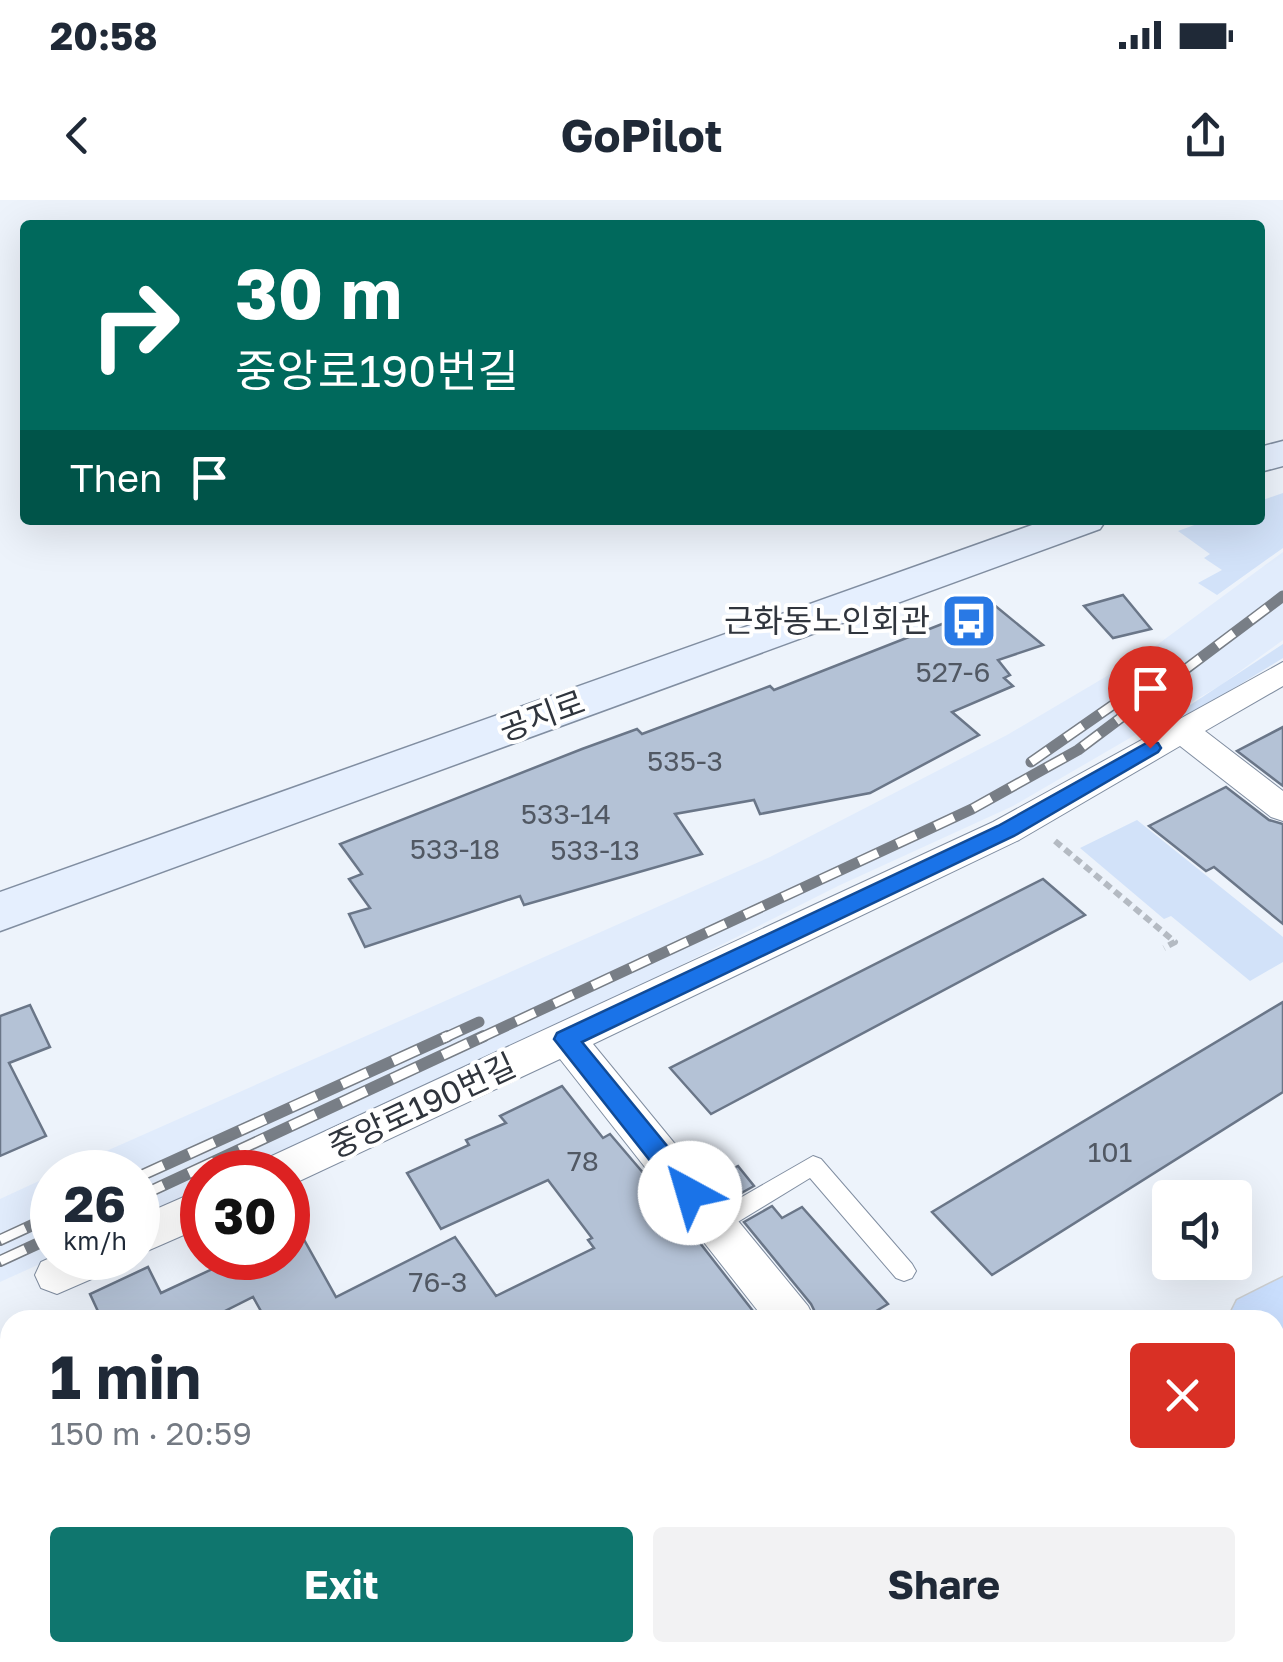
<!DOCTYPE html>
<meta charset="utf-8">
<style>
body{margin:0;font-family:"Golos Text","Noto Sans KR",sans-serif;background:#f2f2f3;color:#1f2937;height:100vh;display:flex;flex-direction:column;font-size:38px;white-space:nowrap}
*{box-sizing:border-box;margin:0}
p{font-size:32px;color:#747a83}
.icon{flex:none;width:55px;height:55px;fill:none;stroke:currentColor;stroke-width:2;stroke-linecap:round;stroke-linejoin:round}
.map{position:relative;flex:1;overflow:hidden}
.side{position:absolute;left:0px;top:1110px;width:1285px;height:352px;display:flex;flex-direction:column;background:#fff;border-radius:30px 30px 0 0;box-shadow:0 10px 40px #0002}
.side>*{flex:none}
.guide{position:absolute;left:20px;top:20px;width:1245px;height:305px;border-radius:10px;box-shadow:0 10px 40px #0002;background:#00695c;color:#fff;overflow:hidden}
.controls{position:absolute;left:1152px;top:980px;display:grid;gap:20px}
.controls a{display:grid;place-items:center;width:100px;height:100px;border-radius:10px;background:#fff;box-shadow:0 10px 40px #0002;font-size:50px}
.speed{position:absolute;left:30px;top:950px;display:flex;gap:20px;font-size:50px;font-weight:700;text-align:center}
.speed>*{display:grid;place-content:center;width:130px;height:130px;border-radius:50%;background:#fff;box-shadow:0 10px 40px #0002;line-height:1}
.speed small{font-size:25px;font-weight:400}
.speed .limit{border:15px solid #d22;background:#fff;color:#111}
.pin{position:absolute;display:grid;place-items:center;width:85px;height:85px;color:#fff;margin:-102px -42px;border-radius:50% 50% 50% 0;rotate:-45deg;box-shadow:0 0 10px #0007}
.pin .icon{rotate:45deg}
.me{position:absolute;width:110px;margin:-55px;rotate:321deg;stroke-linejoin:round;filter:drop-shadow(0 0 8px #0008)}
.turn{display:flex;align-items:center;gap:35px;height:210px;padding:0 50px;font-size:45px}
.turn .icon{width:130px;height:130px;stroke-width:2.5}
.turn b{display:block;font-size:70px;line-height:85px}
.then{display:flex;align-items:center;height:95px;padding:0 50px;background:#0003;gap:20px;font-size:38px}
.round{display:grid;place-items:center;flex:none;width:105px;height:105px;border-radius:10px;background:#f2f2f3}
.headline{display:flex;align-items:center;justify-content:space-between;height:170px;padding:0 50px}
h1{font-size:60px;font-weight:700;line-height:75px}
.primary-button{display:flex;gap:20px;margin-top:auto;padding:20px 50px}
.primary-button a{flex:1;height:115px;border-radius:10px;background:#0f766e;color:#fff;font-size:40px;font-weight:700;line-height:115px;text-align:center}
.primary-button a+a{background:#f2f2f3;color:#1f2937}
.status{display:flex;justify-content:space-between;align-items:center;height:70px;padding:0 50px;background:#fff;direction:ltr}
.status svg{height:28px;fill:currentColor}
header{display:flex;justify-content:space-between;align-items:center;height:130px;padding:0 50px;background:#fff;font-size:45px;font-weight:700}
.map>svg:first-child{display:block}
.built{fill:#e1ecfc}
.green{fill:#d2e2f9}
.building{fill:#b4c2d6;stroke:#6a7688;stroke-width:2.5}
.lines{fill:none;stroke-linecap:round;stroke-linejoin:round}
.lane-casing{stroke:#818ea1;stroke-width:2}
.street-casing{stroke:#818ea1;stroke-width:2}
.secondary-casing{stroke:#818ea1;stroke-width:3}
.primary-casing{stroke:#cdcfd0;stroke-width:3}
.path{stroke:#b4bac2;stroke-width:6;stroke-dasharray:8 5;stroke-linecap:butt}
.lane{fill:#fff;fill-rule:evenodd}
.street{fill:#fff;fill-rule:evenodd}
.secondary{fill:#e5effe;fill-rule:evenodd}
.primary{fill:#cadffe;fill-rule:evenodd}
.rail-far1-casing{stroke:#787e86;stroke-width:11}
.rail-casing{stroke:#787e86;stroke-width:12}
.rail-far1{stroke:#fff;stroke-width:8;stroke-dasharray:21;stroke-linecap:butt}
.rail{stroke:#fff;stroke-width:9;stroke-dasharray:28;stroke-linecap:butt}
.route{fill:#1a73e8;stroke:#114b97;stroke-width:2.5}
.labels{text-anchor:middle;stroke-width:8;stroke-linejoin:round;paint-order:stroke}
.number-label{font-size:28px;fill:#515863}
.poi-label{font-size:32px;fill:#30353d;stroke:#fff;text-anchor:end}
.street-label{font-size:32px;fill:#30353d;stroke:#fff}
</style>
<div class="status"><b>20:58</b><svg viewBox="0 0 49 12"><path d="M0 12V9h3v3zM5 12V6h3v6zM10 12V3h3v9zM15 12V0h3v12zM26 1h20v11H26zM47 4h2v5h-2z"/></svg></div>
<header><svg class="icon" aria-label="back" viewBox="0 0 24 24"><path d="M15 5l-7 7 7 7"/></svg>GoPilot<svg class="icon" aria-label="share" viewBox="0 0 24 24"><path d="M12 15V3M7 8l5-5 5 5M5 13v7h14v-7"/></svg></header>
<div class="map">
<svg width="1283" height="1462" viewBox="0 0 1283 1462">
<rect width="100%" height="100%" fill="#edf3fb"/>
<g class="built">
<polygon points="1283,352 1283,440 1221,485 1013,606 838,686 586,813 237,972 202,972 202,988 138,1019 138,972 59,972 770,657 1007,535 1146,453"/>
<polygon points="52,975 53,1058 0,1082 0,999"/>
</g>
<g class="green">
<polygon points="1283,293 1283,348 1217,395 1198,383 1222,370 1204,358 1210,354 1178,331 1208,320 1260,320 1260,301"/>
<polygon points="1283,444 1283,458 1187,517 1175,515"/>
<polygon points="1137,620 1283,737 1283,762 1250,781 1171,716 1164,719 1080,648"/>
</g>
<g class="building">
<polygon points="1123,395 1151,429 1113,438 1084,406"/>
<polygon points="993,404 1043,445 998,460 1010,475 1004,478 1013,486 952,512 979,535 870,593 760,614 754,600 675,614 702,654 524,705 520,696 365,747 349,714 370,708 349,679 362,674 340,644 582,549 637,529 642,534 770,486 774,490"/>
<polygon points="1283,527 1283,586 1237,551"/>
<polygon points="1226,587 1269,620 1283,624 1283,724 1214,667 1206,671 1149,626"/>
<polygon points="1043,679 1085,715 711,914 670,868"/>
<polygon points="1283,802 1283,892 992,1075 932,1012"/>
<polygon points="30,805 50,847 9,863 46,936 0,956 0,816"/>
<polygon points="562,886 603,938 610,934 668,1002 760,1120 266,1120 253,1097 207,1120 102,1120 90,1094 148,1067 161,1093 236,1058 288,1058 288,1011 336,1097 455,1037 496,1096 594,1048 588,1040 592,1038 548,980 441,1029 407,973 469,945 466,940 506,923 500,916"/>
<polygon points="738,966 754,986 727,1001 710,980"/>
<polygon points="772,1006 782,1018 802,1007 888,1104 861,1120 819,1120 811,1104 744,1022"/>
</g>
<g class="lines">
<g class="lane-casing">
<g id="lane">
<polygon points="813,956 821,959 912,1064 916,1071 912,1078 904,1081 896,1078 810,978 723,1031 715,1034 707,1031 703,1024 707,1017"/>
<polygon points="1275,1268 1283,1271 1283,1300 1275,1297"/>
</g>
</g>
<g class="street-casing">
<g id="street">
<polygon points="1283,462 1283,486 1205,531 1283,591 1283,621 1271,617 1180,546 1019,640 593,844 808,1106 815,1120 765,1120 560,859 293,984 288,986 288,972 257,972 263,960 993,622"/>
<polygon points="202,989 202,1027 138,1055 138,1017"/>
<polygon points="52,1057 52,1058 116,1058 110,1071 57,1094 41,1088 35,1075 41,1062"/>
</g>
</g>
<g class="secondary-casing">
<g id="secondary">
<polygon points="1283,241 1283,266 1260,272 1260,247"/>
<polygon points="1046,320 1106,320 1100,329 0,731 0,692"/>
</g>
</g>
<g class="primary-casing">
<g id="primary">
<polygon points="1283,1077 1283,1141 1275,1143 1275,1120 1227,1120 1237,1100"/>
<polygon points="701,1452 789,1452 785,1462 697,1462"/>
</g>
</g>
<polyline class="path" points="1055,641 1175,742 1164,748"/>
<use href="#lane" class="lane"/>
<use href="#street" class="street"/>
<use href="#secondary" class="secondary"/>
<use href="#primary" class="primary"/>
<g class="rail-far1-casing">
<g id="rail-far1">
<polyline points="1031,562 1133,491"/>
<polyline points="442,839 479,822"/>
<polyline points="478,839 972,609 1078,550 1283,396"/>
</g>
</g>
<g class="rail-casing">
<g id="rail">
<polyline points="138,977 448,836"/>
<polyline points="138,997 484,836"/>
<polyline points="0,1040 52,1016"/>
<polyline points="0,1061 52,1037"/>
</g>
</g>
<use href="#rail-far1" class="rail-far1"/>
<use href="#rail" class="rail"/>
</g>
<polygon class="route" points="1150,541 1158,543 1161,548 1158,552 1014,636 582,842 699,985 703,993 699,1000 690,1003 681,1000 554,839 557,833 998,626"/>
<defs>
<g id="bus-square" transform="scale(2.875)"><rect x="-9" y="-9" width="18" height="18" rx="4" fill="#2979e5" stroke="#fff"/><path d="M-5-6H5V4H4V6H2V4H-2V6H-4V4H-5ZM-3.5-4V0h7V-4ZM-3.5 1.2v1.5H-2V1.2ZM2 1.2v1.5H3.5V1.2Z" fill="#fff"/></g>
</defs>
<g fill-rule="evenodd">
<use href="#bus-square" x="969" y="421"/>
</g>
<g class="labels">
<g class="number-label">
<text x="953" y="482">527-6</text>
<text x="685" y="571">535-3</text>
<text x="566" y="624">533-14</text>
<text x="455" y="659">533-18</text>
<text x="595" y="660">533-13</text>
<text x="1110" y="962">101</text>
<text x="583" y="971">78</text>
<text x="438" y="1092">76-3</text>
</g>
<g class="poi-label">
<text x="930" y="432">근화동노인회관</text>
</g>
<g class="street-label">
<text transform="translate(542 516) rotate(-20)" y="11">공지로</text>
<text transform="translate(422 906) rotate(-25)" y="11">중앙로190번길</text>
</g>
</g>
</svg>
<div class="controls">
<a><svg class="icon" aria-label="sound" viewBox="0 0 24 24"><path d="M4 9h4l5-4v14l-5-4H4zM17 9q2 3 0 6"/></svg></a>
</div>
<div class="speed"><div>26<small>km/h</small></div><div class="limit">30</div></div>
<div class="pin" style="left:1150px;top:548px;background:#d93025"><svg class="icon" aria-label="arrive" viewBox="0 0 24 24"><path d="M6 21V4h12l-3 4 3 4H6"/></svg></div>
<svg class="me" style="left:690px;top:993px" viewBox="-20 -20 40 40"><circle r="19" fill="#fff"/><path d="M0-13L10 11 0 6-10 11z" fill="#1a73e8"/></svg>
<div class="guide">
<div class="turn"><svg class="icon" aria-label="right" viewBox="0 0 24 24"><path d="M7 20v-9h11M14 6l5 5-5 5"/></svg><div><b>30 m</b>중앙로190번길</div></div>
<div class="then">Then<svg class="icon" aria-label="arrive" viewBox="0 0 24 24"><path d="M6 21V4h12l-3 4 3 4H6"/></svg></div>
</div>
<section class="side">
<div class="headline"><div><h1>1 min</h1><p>150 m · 20:59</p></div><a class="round" style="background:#d93025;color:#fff"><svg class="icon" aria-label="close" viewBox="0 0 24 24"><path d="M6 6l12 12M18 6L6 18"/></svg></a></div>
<div class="primary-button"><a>Exit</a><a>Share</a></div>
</section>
</div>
